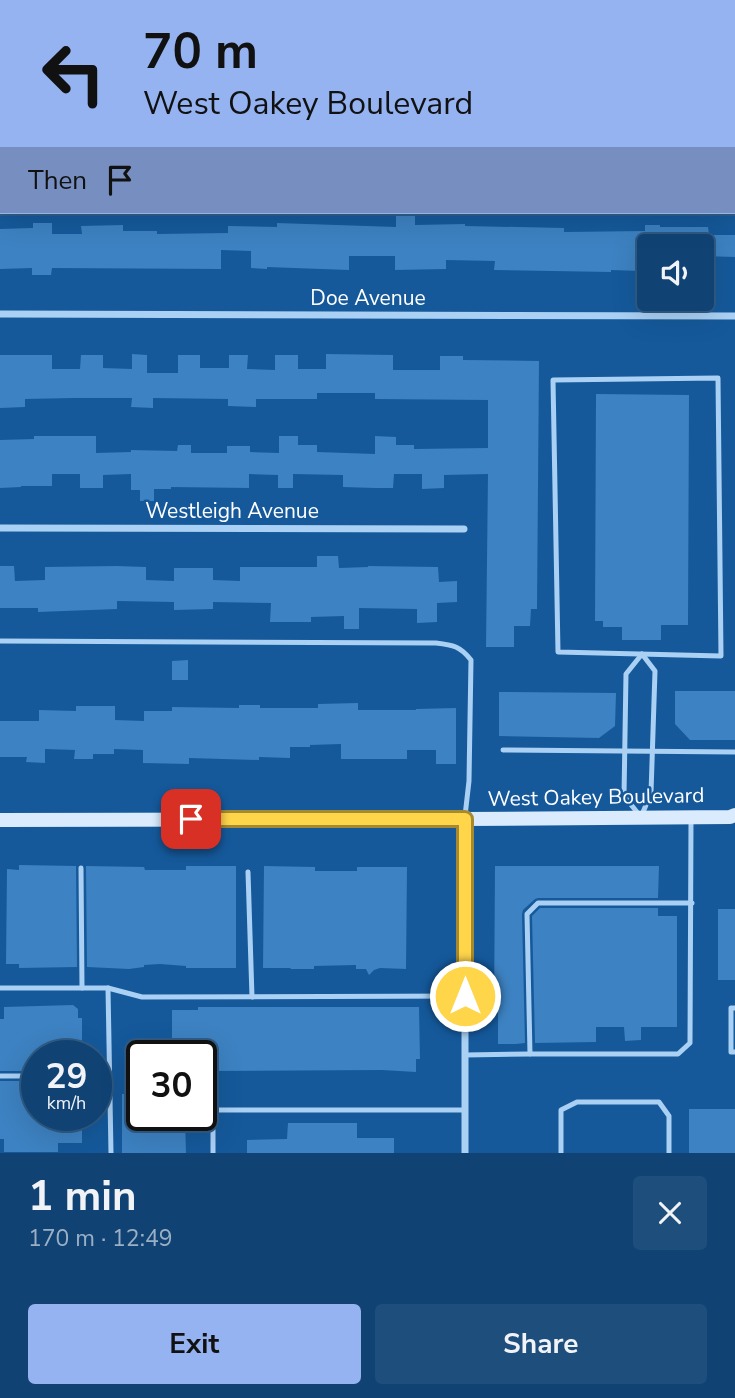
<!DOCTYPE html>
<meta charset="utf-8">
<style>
body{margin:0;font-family:"Nunito Sans",sans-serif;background:#1e4e7c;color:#f1f3f6;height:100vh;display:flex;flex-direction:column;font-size:26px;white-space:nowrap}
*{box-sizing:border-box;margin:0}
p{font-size:23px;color:#9cb0c5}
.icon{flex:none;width:38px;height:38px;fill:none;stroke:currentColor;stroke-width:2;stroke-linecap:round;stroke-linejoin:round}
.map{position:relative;height:1153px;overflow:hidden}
.panel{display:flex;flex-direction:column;background:#104374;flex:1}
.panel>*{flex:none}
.banner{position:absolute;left:0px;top:0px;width:735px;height:214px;box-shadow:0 7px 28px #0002,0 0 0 2px #305c86;background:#95b2f1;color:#111;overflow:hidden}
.fabs{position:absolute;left:637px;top:234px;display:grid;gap:14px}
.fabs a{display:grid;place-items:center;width:77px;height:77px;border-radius:7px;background:#104374;box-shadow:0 7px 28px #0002,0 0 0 2px #305c86;font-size:35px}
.speed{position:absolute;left:21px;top:1040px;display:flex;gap:14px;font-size:35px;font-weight:700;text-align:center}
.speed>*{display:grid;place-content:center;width:91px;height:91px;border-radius:50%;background:#104374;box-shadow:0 7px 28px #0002,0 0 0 2px #305c86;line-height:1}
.speed small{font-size:18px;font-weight:400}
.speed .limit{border:4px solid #111;border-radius:10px;background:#fff;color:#111}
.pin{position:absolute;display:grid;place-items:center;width:60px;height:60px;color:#fff;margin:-30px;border-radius:14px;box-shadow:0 4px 10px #0006}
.me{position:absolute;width:77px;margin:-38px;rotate:0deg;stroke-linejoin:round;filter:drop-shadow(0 0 5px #0008)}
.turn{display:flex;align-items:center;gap:24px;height:147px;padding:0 28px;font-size:32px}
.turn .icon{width:91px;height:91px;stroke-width:2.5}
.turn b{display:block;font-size:49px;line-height:60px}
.then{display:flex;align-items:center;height:66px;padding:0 28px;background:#0003;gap:14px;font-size:26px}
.round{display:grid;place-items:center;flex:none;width:74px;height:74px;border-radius:7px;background:#1e4e7c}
.headline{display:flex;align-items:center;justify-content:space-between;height:119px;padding:0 28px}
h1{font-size:42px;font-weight:700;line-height:52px}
.primary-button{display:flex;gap:14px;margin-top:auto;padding:14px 28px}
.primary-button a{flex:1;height:80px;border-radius:7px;background:#95b2f1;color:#111;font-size:28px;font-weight:700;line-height:80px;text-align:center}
.primary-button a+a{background:#1e4e7c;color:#f1f3f6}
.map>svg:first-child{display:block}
.building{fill:#3d82c2}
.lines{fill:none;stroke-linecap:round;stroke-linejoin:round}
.lane{stroke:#aad0f3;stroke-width:5}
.street{stroke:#aad0f3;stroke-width:7}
.secondary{stroke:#d9ebfd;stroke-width:14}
.route-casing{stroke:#a68a30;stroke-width:18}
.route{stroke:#ffd54a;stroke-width:12}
.labels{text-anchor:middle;stroke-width:5;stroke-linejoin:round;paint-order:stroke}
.street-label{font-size:21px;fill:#fff;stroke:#15599b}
</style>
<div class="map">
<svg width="735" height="1153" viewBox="0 0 735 1153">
<rect width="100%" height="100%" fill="#15599b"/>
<g class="building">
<polygon points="396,216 415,216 415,225 465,224 465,226 564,228 564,232 645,231 645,225 660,225 660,227 708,227 709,235 735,235 735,257 702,256 702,247 649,247 649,257 641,257 641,271 611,270 611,272 494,270 495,261 446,260 446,269 395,270 395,256 349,256 349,270 267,267 267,269 251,268 251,251 221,250 221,269 52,268 51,275 32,275 32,268 0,269 0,229 33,228 33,223 52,223 52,234 82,234 81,226 123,225 123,231 157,231 157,234 228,233 228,226 277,227 277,223 396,227"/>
<polygon points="132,354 147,355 147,373 178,373 178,355 200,355 200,368 229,368 229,355 248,355 247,369 275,370 275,355 298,355 298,369 326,369 326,354 393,355 393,370 440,370 440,356 463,356 463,360 539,361 537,609 531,609 530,626 514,626 514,647 486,647 488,474 444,475 444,488 422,489 422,474 394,474 393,488 375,488 343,487 343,475 293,474 293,488 278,488 278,475 249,474 249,488 171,487 171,489 154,489 154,501 140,501 140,490 131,490 131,474 103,475 103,488 80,488 80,474 52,474 52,486 21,486 21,487 0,488 0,440 34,439 34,436 96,436 96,453 131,452 131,450 177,451 178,445 191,445 191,453 227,453 227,446 250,446 250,452 279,453 279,436 298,436 298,445 317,445 317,452 375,454 375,436 396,437 396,445 414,445 414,449 488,448 488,400 375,399 375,393 317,393 317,399 256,399 256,407 228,406 228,399 153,398 153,408 131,407 132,398 73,398 25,399 25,407 0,408 0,355 52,355 52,369 80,369 81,355 103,355 103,368 132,369"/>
<polygon points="596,394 689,395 688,625 661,625 661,640 622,640 622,627 603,627 603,621 595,621"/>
<polygon points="317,556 338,556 339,568 368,567 368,566 438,567 439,582 457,581 457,602 437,603 437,622 417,623 417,609 359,608 359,629 344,629 344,616 311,617 311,622 270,622 271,603 213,602 213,609 174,610 174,602 117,601 117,609 38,612 38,608 0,608 0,566 14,566 15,581 45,580 45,567 116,566 146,567 146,580 174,581 174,568 213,568 213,580 240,581 240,567 317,567"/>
<polygon points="188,660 188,680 172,680 172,661"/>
<polygon points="675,691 735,691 735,740 690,740 675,724"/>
<polygon points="499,692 616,693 615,726 599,738 499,736"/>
<polygon points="358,703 358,710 416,710 416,709 456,708 456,764 436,764 436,750 407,750 407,759 341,759 341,744 310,745 310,747 290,747 290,758 259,757 259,760 189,758 189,764 143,763 143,750 114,749 114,754 93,754 93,759 74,759 75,750 45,749 45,763 26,762 27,757 0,757 0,721 39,721 39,710 76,711 76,706 115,706 115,720 144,721 144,711 172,711 172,707 239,708 239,705 260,705 260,708 318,708 318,704"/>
<polygon points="19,865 76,866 77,967 19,968 19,964 6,964 7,869 19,870"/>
<polygon points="86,866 144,867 145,870 186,870 186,866 236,866 236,968 186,968 186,966 160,964 144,965 144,967 129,969 87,967"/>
<polygon points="264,866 315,867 315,871 357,871 357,867 407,867 406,969 380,968 374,970 369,975 366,969 356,969 356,965 314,966 314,969 291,969 290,968 263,968"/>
<polygon points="495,866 659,866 658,898 538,898 535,899 523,910 522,914 525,1043 516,1044 498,1044 498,1013 494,1013"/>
<polygon points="540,908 658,908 658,916 677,916 677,1027 641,1027 641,1040 625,1041 624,1027 596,1027 596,1042 535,1043 532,916"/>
<rect x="718" y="909" width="17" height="71"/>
<polygon points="73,1005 78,1009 78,1018 82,1018 82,1055 37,1055 37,1071 0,1071 0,1019 4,1019 4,1007"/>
<polygon points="198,1007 419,1007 420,1059 416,1059 416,1072 382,1070 202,1071 201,1055 172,1055 172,1010 198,1010"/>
<polygon points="0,1081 37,1081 37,1115 82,1115 82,1143 58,1143 58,1152 4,1152 4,1139 0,1139"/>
<polygon points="122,1094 142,1094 142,1115 172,1115 172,1120 185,1120 186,1153 122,1153"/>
<rect x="689" y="1109" width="46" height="44"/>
<polygon points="288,1123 357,1123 357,1138 394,1138 394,1153 247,1153 247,1140 287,1139"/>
</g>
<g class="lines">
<g class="lane">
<polygon points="718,378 721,656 558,652 553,380"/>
<path d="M0,641l436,2c17,2 24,3 35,17l-2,121 -4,35"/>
<polygon points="642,654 655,671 651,793 641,817 624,796 626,674"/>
<polyline points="503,750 735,752"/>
<polyline points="691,820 690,1043 678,1054 530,1054 527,914 538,903 692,903"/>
<polyline points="81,868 82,988"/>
<polyline points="248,872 252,997"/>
<polyline points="0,988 108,988 111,1153"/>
<polyline points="108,988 142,997 465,996"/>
<polyline points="735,1008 731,1008 731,1052 735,1052"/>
<polyline points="465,1055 530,1054"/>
<polyline points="96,1075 109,1075"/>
<polyline points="0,1076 37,1076"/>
<polyline points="213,1153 213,1110 465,1110"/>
<polyline points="561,1153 561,1110 577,1102 659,1102 669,1116 669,1153"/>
</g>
<g class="street">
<polyline points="0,107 2,107"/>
<polyline points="733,110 735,110"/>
<polyline points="0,314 735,316"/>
<polyline points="0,528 464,529"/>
<polyline points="465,819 465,1153"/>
</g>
<polyline class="secondary" points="0,820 465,819 730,817 735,815"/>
</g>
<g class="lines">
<g class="route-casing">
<polyline id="route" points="191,819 465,819 465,996"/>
</g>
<use href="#route" class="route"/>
</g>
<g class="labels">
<g class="street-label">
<text x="368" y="305">Doe Avenue</text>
<text x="232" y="518">Westleigh Avenue</text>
<text transform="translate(596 797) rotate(-1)" y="7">West Oakey Boulevard</text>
</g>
</g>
</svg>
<div class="fabs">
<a><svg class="icon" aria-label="sound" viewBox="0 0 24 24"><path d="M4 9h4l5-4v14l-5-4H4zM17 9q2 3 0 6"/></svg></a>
</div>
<div class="speed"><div>29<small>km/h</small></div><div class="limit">30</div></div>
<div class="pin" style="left:191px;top:819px;background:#d93025"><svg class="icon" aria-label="arrive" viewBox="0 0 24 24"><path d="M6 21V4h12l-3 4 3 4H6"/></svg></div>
<svg class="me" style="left:465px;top:996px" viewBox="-20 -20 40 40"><circle r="17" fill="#ffd54a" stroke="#fff" stroke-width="3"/><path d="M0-11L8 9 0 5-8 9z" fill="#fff"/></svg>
<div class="banner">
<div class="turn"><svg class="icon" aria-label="left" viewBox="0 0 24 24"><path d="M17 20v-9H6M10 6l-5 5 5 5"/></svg><div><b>70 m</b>West Oakey Boulevard</div></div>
<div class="then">Then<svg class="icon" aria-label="arrive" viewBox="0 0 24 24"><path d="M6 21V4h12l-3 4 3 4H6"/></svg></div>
</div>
</div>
<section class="panel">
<div class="headline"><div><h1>1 min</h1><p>170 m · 12:49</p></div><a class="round"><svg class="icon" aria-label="close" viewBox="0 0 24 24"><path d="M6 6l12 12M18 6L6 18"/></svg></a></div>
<div class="primary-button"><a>Exit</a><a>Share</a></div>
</section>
